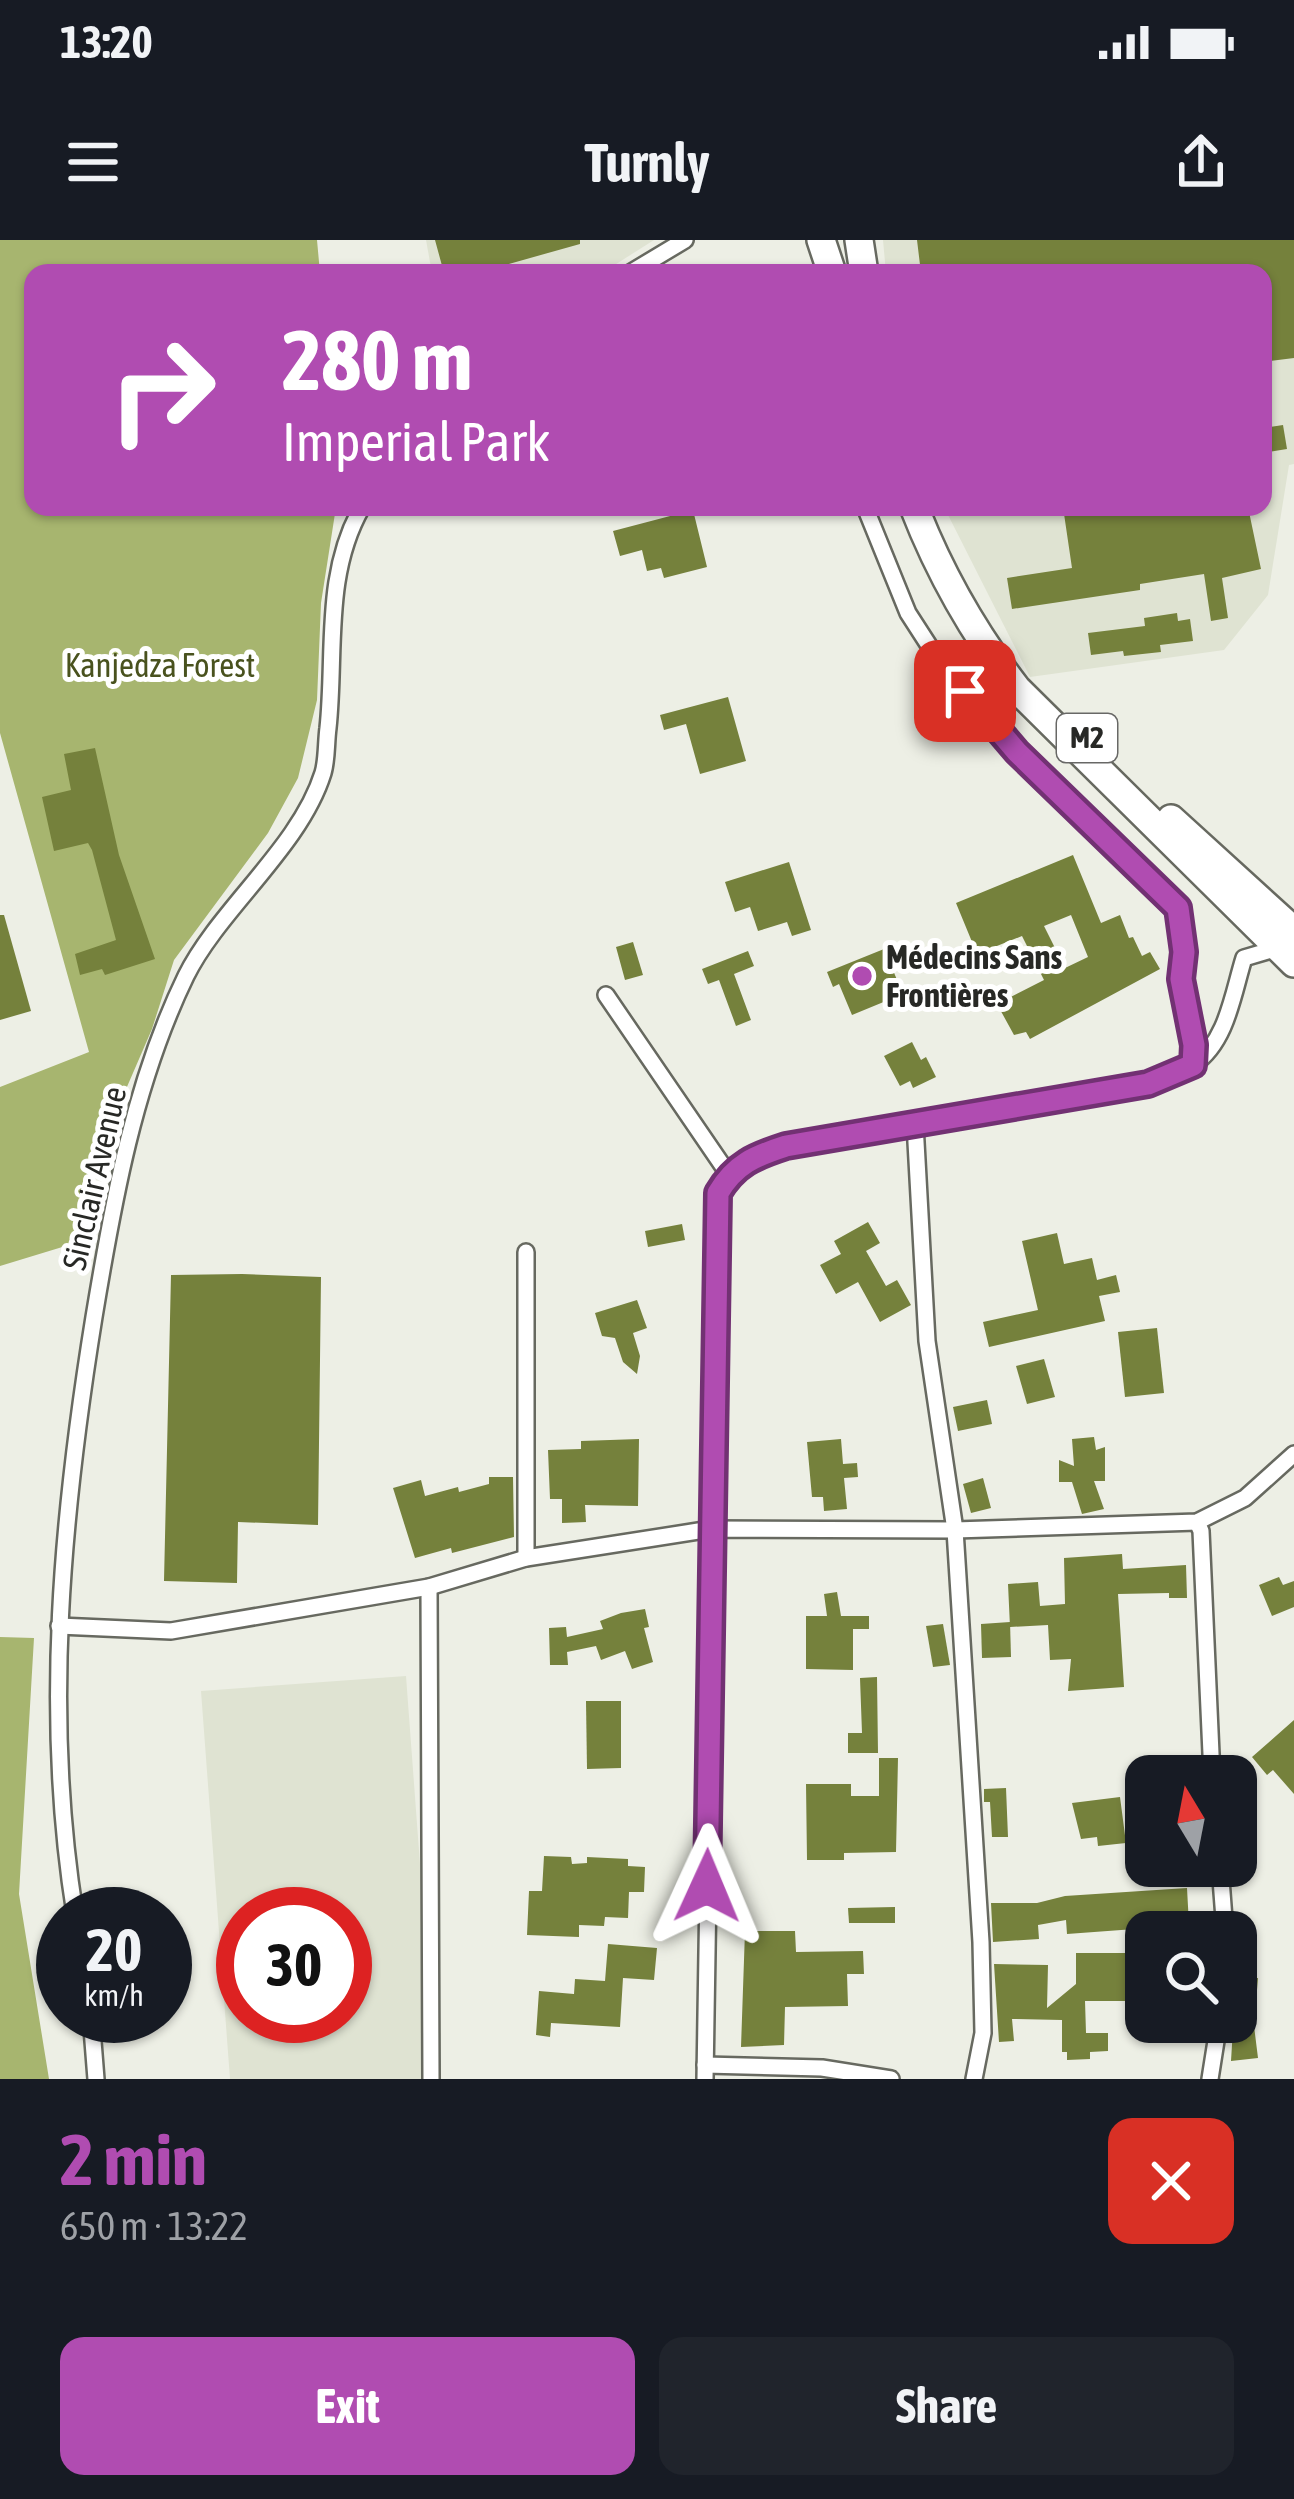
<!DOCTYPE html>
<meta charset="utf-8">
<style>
body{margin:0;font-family:"Asap Condensed",sans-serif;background:#20242c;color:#f1f3f6;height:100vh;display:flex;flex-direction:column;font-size:45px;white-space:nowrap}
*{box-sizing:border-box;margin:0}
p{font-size:39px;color:#9ea1a6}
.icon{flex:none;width:66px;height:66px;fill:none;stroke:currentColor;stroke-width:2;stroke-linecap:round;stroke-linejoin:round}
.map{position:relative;height:1839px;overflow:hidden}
.drawer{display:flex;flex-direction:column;background:#171b24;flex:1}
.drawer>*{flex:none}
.banner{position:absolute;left:24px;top:24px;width:1248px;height:252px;border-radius:24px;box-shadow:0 3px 9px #0004;background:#b04cb1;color:#fff;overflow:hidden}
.needle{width:78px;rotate:350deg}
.buttons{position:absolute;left:1125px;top:1515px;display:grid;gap:24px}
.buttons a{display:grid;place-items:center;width:132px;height:132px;border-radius:24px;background:#171b24;box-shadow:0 3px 9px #0004;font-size:60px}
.speed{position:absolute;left:36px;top:1647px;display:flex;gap:24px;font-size:60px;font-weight:700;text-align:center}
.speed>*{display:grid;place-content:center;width:156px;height:156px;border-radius:50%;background:#171b24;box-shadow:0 3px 9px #0004;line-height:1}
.speed small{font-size:30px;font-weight:400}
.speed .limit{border:18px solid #d22;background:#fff;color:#111}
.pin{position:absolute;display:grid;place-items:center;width:102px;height:102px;color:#fff;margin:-51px;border-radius:24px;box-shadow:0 6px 18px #0006}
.me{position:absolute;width:132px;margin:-66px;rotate:1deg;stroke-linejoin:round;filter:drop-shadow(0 0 9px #0008)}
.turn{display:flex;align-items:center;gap:42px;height:252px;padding:0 60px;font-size:54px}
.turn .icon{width:156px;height:156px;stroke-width:2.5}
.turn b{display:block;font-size:84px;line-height:102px}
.round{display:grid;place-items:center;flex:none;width:126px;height:126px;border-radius:24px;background:#20242c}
.head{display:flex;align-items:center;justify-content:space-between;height:204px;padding:0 60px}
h1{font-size:72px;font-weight:700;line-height:90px;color:#b04cb1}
.primary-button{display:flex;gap:24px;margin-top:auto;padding:24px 60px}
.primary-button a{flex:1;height:138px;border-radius:24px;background:#b04cb1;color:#fff;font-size:48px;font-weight:700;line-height:138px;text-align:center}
.primary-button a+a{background:#20242c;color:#f1f3f6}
.status{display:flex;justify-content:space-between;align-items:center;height:84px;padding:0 60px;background:#171b24;direction:ltr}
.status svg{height:33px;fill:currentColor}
header{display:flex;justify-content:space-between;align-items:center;height:156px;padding:0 60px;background:#171b24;font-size:54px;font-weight:700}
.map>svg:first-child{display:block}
.built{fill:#dfe3d2;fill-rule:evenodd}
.forest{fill:#a7b56f}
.building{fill:#75813c;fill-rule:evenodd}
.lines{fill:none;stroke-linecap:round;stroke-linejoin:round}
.street-casing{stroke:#676960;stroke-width:20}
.highway-casing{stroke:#676960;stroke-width:32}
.street{stroke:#fff;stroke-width:15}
.highway{stroke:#fff;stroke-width:27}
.route-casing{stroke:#723173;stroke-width:30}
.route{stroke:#b04cb1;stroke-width:21}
.poi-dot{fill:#b04cb1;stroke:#fff;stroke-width:4.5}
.labels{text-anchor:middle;stroke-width:10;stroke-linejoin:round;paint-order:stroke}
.shield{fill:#fff;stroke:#686866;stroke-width:3}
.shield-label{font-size:30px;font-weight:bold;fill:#272825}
.park-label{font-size:33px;fill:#49521e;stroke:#fff}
.poi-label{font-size:33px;font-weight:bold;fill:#272825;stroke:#fff;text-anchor:start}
.street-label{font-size:33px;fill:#272825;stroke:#fff}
</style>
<div class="status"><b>13:20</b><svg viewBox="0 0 49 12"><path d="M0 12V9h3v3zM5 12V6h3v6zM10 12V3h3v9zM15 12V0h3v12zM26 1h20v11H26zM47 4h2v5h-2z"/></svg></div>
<header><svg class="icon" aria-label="menu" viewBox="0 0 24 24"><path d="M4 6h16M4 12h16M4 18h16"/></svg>Turnly<svg class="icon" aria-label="share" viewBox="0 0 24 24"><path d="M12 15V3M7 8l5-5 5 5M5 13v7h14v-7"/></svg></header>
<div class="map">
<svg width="1294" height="1839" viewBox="0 0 1294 1839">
<rect width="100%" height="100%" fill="#edefe5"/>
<g class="built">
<polygon points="426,0 654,0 602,33 432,33"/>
<polygon points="883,0 1294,0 1294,224 1289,225 1268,355 1224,410 1030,437 944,267 1263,267 1263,33 886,33"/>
<path d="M406,1436l30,403h-206l-29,-388zM243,1674h102v102h-102z"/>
</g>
<g class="forest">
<polygon points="0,0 317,0 320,33 33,33 33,267 336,267 321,363 317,460 298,538 268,593 174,720 152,789 104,900 82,1001 0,1026 0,847 89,812 0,493"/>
<polygon points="0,1397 34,1398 19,1654 49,1839 0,1839"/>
</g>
<g class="building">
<polygon points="435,0 580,0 580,4 498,27 500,33 444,33"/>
<polygon points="917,0 1294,0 1294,118 1263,122 1263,33 921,33"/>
<polygon points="1283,185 1287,209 1263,213 1263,188"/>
<polygon points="1063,267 1248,267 1261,329 1222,338 1228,378 1211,381 1204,334 1140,344 1140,350 1012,369 1007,338 1072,328"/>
<polygon points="693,270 707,327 664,338 661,328 647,331 642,310 620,316 613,291"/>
<polygon points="1177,373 1178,381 1190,379 1193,401 1160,405 1161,412 1124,416 1123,411 1091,415 1088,393 1145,386 1144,378"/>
<polygon points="728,457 746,521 700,534 686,484 664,490 660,475"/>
<polygon points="95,508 119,615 155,719 105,735 102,729 80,735 75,714 116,700 92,610 88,603 54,611 42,557 71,550 64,514"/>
<path d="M1073,615l28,68 19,-8 9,23 4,-1 9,19 8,-4 10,17 -130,70 -4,-7 -12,3 -17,-31 47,-24 -22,-44 -45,18 -21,-51zM1071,675l17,42 -23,11 -21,-42z"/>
<polygon points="789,622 811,690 792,696 787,682 758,691 750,667 735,672 725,642"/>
<polygon points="0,675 4,675 31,771 0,780"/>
<polygon points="633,702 643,735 625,740 616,707"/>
<polygon points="884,709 903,754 852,775 839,744 833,747 827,732"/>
<polygon points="748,711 754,726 734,734 751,780 736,786 719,740 708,744 702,729"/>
<polygon points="912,802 921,820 926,817 936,837 913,848 910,841 900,846 884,816"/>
<polygon points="868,982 880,1003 866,1011 886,1046 897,1040 911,1065 880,1082 858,1042 836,1054 820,1025 841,1014 834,1001"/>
<polygon points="682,984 685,1000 648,1007 645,991"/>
<polygon points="1057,993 1064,1024 1092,1018 1097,1040 1116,1035 1120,1052 1099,1056 1105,1081 989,1107 983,1082 1038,1070 1022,1001"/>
<polygon points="242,1034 321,1037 318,1285 238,1282 237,1343 164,1341 171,1035"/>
<polygon points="637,1060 647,1088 633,1093 640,1116 637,1134 623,1122 615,1098 602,1096 595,1073"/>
<polygon points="1157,1088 1164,1153 1125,1157 1118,1092"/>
<polygon points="1044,1119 1055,1157 1027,1164 1016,1126"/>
<polygon points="987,1160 992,1184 958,1191 953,1167"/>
<polygon points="1094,1197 1096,1210 1105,1207 1105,1241 1094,1241 1104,1269 1082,1274 1072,1242 1059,1242 1059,1220 1074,1226 1072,1199"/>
<polygon points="639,1199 638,1266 585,1265 586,1282 562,1283 562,1259 550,1259 548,1210 581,1209 581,1201"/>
<polygon points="841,1199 843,1224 857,1223 858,1237 844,1238 847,1269 824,1271 823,1257 812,1257 807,1202"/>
<polygon points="489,1237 513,1237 514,1297 452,1313 451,1308 415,1318 393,1248 421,1240 425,1256 458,1247 459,1252 489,1244"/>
<polygon points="983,1238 991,1268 971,1273 963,1244"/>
<polygon points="1122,1314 1123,1329 1186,1325 1187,1358 1169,1358 1169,1353 1118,1354 1124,1447 1068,1451 1071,1419 1050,1420 1048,1385 1010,1387 1008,1344 1038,1342 1040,1366 1065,1364 1064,1318"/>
<polygon points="1279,1337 1283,1345 1294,1341 1294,1367 1272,1376 1259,1345"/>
<polygon points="837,1352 841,1376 869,1376 869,1389 853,1389 853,1430 806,1429 806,1376 827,1376 824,1354"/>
<polygon points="645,1369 649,1387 644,1388 653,1422 632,1429 625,1411 601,1420 596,1406 567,1412 568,1425 550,1425 549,1388 566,1387 567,1397 603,1389 600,1381 621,1373"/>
<polygon points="1010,1382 1011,1417 982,1418 981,1384"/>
<polygon points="943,1384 950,1425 933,1427 926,1386"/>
<polygon points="877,1437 878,1513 848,1513 848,1493 862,1493 860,1438"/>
<polygon points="586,1461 621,1461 621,1528 587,1529"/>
<polygon points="1294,1480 1294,1554 1273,1530 1267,1535 1252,1517"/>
<polygon points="879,1518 898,1518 896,1612 844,1613 844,1620 807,1620 806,1544 851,1544 851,1556 879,1556"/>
<polygon points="1006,1548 1008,1597 992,1597 990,1562 984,1562 984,1549"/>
<polygon points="1120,1557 1126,1603 1098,1606 1097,1597 1081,1599 1072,1563"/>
<polygon points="544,1616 571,1617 572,1624 587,1623 587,1617 628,1619 628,1626 645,1627 644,1652 629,1652 628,1678 605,1677 604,1686 579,1685 579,1697 527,1695 529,1651 542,1651"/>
<polygon points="1187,1648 1189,1685 1067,1694 1066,1680 1038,1685 1039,1699 993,1702 991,1663 1037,1663 1065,1656"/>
<polygon points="895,1667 895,1683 849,1683 848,1668"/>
<polygon points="745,1691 795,1691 796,1712 863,1711 864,1734 847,1734 848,1766 785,1767 784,1805 741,1807"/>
<polygon points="608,1704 657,1708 654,1740 623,1738 620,1787 551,1783 550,1797 536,1795 539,1751 574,1754 575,1739 605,1741"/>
<polygon points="1076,1713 1140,1713 1140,1761 1085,1761 1086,1793 1108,1793 1108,1811 1090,1812 1090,1819 1067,1820 1067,1812 1062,1812 1062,1780 1012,1779 1014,1801 999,1802 994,1724 1048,1725 1047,1768 1076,1744"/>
<polygon points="1258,1738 1254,1786 1258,1818 1231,1821 1236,1740"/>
</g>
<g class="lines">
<g class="street-casing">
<g id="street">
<polyline points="630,33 685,0"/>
<polyline points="865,267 908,373 939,421 1017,512 1178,668 1184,712 1181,739 1194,805 1193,825"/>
<polyline points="606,755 729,935"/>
<polyline points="915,884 927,1101 955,1290 981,1702 983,1793 974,1839"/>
<polyline points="526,1012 526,1318"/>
<polyline points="1197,1282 1201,1291 1212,1536"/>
<polyline points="429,1347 431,1839"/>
<polyline points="59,1386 171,1391 429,1347 526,1318 711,1289 955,1290 1197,1282 1245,1258 1294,1214"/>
<polyline points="1220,1626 1225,1692"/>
<path d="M75,1674c-32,-199 -13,-399 19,-597 19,-115 40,-234 92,-341 33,-67 114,-129 137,-203 4,-13 3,-30 5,-45 8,-75 -5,-153 34,-221"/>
<polyline points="91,1776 96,1839"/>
<polyline points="705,1825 822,1828 891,1839"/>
<path d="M705,1839l14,-885c16,-30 36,-38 67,-48l362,-62c15,-6 33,-11 46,-20 33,-22 39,-71 50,-106l34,-10"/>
<polyline points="1210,1839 1219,1782"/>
</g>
</g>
<g class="highway-casing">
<g id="highway">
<polyline points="821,0 832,33"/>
<polyline points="859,0 864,33"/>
<path d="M914,267c26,67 59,125 103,182l277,274"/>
<polyline points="1171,579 1294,691"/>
</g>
</g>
<use href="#street" class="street"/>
<use href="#highway" class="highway"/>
</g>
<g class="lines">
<g class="route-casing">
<path id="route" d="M707,1646l11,-693c17,-29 37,-37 68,-47l362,-62 45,-19 1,-20 -13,-66 3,-27 -6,-44 -161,-156 -52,-61"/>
</g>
<use href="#route" class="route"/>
</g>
<circle class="poi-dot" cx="862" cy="736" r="12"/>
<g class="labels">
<rect class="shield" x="1057" y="474" width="60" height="48" rx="9"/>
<g class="shield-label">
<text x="1087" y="508">M2</text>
</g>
<g class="park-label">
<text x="160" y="437">Kanjedza Forest</text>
</g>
<g class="poi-label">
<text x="886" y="729">Médecins Sans<tspan x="886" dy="38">Frontières</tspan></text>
</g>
<g class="street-label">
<text transform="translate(94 938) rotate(-77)" y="12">Sinclair Avenue</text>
</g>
</g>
</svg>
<div class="buttons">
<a><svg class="needle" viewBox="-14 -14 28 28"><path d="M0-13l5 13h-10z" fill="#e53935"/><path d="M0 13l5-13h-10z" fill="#9ea1a6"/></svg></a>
<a><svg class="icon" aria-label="search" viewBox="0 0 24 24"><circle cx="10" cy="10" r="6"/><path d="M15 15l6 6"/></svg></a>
</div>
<div class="speed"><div>20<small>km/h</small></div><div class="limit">30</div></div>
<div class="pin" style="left:965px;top:451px;background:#d93025"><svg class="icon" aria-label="arrive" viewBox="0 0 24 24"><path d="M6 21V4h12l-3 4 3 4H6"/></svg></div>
<svg class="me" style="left:707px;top:1646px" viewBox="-20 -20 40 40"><path d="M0-17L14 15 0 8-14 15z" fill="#b04cb1" stroke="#fff" stroke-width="4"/></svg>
<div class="banner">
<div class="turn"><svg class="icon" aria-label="right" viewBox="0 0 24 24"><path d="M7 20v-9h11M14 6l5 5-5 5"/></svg><div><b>280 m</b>Imperial Park</div></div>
</div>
</div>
<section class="drawer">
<div class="head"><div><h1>2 min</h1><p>650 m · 13:22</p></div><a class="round" style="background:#d93025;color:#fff"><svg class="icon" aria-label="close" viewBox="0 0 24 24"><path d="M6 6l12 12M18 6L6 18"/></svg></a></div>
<div class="primary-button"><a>Exit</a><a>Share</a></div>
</section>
